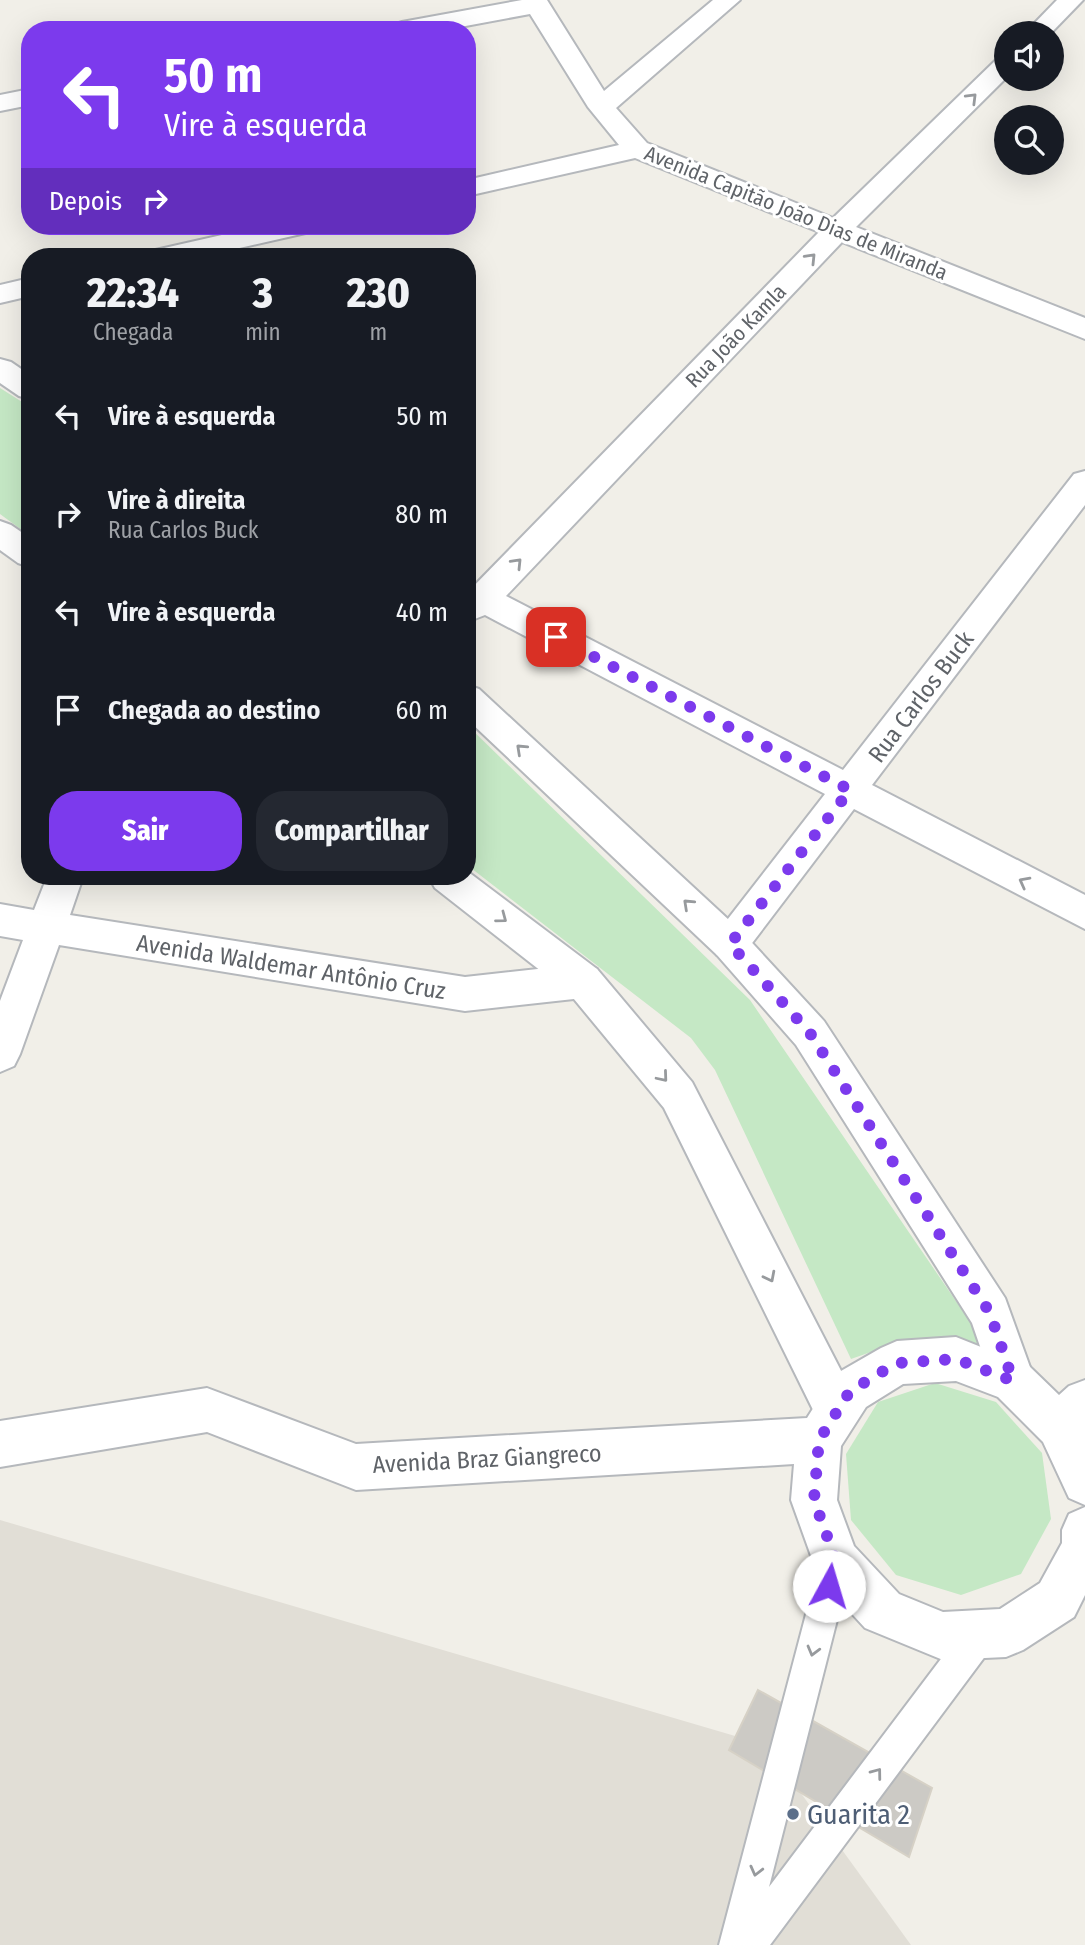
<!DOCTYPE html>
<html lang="pt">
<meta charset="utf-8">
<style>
body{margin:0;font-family:"Fira Sans Condensed",sans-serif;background:#242831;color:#f1f3f6;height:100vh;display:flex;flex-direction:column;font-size:26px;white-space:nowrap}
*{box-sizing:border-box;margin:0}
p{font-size:23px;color:#9ea1a6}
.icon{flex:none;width:38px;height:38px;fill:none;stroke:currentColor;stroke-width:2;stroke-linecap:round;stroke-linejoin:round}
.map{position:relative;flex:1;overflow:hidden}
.drawer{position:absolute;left:21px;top:248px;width:455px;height:637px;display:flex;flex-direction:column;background:#171b24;border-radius:28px;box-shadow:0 7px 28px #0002}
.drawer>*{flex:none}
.banner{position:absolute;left:21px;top:21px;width:455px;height:214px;border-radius:28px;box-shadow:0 7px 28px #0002;background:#7c3aed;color:#fff;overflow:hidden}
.fabs{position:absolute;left:994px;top:21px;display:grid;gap:14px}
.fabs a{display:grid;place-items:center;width:70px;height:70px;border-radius:50%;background:#171b24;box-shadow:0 7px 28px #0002;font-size:35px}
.pin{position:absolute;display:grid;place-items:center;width:60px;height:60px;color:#fff;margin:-30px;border-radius:14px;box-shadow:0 4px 10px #0006}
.me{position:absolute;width:77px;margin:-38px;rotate:6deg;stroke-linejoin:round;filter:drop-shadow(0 0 5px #0008)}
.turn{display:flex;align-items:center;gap:24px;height:147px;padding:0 28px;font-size:32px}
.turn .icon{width:91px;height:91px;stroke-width:2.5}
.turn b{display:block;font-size:49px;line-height:60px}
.then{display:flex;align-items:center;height:66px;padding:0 28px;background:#0003;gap:14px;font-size:26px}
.eta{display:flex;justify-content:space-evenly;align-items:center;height:119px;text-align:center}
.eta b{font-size:42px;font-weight:800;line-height:49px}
.action{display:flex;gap:14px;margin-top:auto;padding:14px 28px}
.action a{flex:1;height:80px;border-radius:28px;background:#7c3aed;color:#fff;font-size:28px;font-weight:800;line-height:80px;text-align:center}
.action a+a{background:#242831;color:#f1f3f6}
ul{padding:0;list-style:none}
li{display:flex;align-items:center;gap:21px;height:98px;padding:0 28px}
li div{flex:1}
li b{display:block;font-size:26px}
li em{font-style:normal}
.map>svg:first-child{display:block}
.education{fill:#e1ded6}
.green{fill:#c5e8c5}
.building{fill:#cccac5;stroke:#d6d1c6;stroke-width:2}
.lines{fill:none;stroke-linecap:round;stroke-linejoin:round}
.service-casing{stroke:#b5b8bc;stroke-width:4}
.minor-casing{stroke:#b5b8bc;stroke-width:4}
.tertiary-casing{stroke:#b5b8bc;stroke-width:4}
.service{fill:#fff;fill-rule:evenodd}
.minor{fill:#fff;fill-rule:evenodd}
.tertiary{fill:#fff;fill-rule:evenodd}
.oneway{stroke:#979a9d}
.route{stroke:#7c3aed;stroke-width:12;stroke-dasharray:0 21.6}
.service-dot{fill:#5c6f8a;stroke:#fff;stroke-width:2.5}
.labels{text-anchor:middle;stroke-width:6;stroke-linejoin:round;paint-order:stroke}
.far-street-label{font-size:21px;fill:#5f6368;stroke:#fff}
.street-label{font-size:24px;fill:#5f6368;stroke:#fff}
.near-service-label{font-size:28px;fill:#4e5e75;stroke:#fff;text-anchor:start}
</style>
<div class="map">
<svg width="1085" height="1945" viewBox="0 0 1085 1945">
<rect width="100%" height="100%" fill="#f1efe8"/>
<polygon class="education" points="0,1520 766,1745 911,1945 0,1945"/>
<g class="green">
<polygon points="0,388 30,407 30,536 0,514"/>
<polygon points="467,725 750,1000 986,1345 905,1340 851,1359 715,1070 691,1038 467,865"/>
<polygon points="935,1383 996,1402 1042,1453 1051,1519 1021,1574 961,1595 896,1575 851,1520 846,1454 878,1402"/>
</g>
<polygon class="building" points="758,1690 932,1788 909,1857 729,1750"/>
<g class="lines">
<g class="service-casing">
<polygon id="service" points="836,1545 847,1550 852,1561 769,1887 968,1623 980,1619 992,1623 996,1635 992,1647 770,1945 719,1945 820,1561 825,1550"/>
</g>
<g class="minor-casing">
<g id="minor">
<polygon points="522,0 547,0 604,91 713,0 740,0 616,108 647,143 833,218 997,59 1006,56 1006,78 856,227 1085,318 1085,339 842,242 506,596 843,770 1074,474 1085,471 1085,505 872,785 1085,895 1085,929 854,809 743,955 730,960 717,955 711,944 717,933 825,794 485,615 467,622 467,593 819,232 635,158 467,196 467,180 619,145 588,107 530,14 444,30 390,30 393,25 402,22"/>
<polygon points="1057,0 1083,0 1051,33 1025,33"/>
<polygon points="30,89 30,105 0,111 0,95"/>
<polygon points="262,226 314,226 310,232 200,257 147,257 151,251"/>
<polygon points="30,278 30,296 0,303 0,285"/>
<polygon points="47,877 83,877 70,915 465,977 583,964 597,969 602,981 597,993 583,998 465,1011 59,945 20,1054 14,1066 0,1072 0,1001 23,940 0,936 0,904 34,910"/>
<polygon points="956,1337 1029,1366 1059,1395 1069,1386 1085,1380 1085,1505 1069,1498 1043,1442 998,1397 956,1381 903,1384 866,1407 841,1446 837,1500 854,1546 899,1594 943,1612 1000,1609 1040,1583 1062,1543 1062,1530 1069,1514 1085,1507 1085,1595 1074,1617 1023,1650 1006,1657 943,1660 865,1628 819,1578 791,1500 794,1464 356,1490 207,1432 0,1467 0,1421 207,1388 356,1444 807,1418 834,1375 881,1348 897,1341"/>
</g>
</g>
<g class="tertiary-casing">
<g id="tertiary">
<polygon points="0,359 11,362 30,375 30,399 19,396 0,383"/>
<polygon points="0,521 11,525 30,538 30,567 18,563 0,550"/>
<polygon points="467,685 479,689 743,933 824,1021 1005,1298 1035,1381 1029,1396 1013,1403 997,1396 972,1323 796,1045 717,955 467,719"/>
<polygon points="467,871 597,969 692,1082 853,1394 859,1410 853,1426 837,1432 821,1426 664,1108 569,993 435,888 429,877 467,877"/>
</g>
</g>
<use href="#service" class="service"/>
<use href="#minor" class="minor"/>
<use href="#tertiary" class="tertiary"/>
</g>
<defs><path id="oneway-chevron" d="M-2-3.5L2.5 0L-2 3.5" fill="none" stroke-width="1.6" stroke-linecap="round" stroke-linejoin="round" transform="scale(1.75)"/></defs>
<g class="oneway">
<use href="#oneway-chevron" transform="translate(972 98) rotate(-45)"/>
<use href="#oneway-chevron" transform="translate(811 258) rotate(-46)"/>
<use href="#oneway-chevron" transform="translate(517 563) rotate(-46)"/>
<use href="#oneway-chevron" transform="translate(521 749) rotate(-137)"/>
<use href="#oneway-chevron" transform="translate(1024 882) rotate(-152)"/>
<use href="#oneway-chevron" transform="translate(688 904) rotate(-137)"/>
<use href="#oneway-chevron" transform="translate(502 918) rotate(37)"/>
<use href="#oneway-chevron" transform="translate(663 1077) rotate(50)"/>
<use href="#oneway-chevron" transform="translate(770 1277) rotate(63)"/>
<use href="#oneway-chevron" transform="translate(813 1651) rotate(105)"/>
<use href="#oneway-chevron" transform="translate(877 1773) rotate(-53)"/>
<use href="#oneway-chevron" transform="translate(756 1871) rotate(104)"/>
</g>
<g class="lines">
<polyline class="route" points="556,637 850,790 730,944 810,1033 990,1313 1013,1381 956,1359 897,1363 850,1391 819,1440 814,1500 836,1561 829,1586"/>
</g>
<circle class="service-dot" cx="793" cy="1814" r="7"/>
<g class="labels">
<g class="far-street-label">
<text transform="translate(796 213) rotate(22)" y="7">Avenida Capitão João Dias de Miranda</text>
<text transform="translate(736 336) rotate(-46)" y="7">Rua João Kamla</text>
</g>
<g class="street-label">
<text transform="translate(921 697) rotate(-53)" y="8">Rua Carlos Buck</text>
<text transform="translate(291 967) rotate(9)" y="8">Avenida Waldemar Antônio Cruz</text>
<text transform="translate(487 1459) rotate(-3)" y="8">Avenida Braz Giangreco</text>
</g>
<g class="near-service-label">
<text x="807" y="1824">Guarita 2</text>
</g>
</g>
</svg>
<div class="fabs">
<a><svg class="icon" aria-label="sound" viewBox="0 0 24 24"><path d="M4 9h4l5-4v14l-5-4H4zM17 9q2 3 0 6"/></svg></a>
<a><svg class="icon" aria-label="search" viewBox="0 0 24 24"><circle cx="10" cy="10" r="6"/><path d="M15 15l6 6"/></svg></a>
</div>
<div class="pin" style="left:556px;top:637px;background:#d93025"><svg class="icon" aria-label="arrive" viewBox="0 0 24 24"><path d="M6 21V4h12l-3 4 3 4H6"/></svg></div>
<svg class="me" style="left:829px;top:1586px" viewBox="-20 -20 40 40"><circle r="19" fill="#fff"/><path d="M0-13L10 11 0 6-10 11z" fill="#7c3aed"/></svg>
<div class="banner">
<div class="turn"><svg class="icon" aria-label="left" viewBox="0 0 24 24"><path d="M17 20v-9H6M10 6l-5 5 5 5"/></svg><div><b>50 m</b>Vire à esquerda</div></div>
<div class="then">Depois<svg class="icon" aria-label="right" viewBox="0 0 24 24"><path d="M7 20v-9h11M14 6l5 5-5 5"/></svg></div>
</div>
<section class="drawer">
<div class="eta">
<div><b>22:34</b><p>Chegada</p></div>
<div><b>3</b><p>min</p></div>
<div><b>230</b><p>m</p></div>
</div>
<ul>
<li><svg class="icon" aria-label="left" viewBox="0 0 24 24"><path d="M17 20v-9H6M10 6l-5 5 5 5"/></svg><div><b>Vire à esquerda</b></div><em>50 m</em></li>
<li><svg class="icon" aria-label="right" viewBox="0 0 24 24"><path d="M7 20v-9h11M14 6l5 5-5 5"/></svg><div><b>Vire à direita</b><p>Rua Carlos Buck</p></div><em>80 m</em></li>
<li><svg class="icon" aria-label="left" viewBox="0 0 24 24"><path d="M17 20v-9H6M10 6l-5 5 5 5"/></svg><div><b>Vire à esquerda</b></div><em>40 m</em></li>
<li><svg class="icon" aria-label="arrive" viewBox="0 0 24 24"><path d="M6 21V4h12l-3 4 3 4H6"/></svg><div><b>Chegada ao destino</b></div><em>60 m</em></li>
</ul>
<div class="action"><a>Sair</a><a>Compartilhar</a></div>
</section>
</div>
